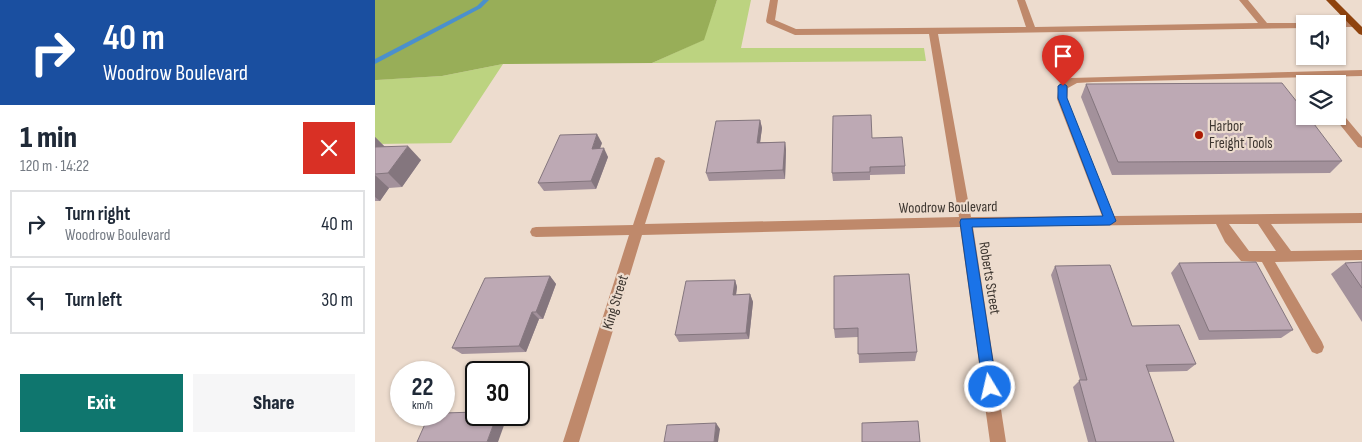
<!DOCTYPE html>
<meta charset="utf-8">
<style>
body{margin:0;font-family:"Sofia Sans Condensed",sans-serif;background:#f6f6f7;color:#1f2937;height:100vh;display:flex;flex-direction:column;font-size:19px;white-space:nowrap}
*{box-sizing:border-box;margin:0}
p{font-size:16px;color:#747a83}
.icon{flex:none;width:28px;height:28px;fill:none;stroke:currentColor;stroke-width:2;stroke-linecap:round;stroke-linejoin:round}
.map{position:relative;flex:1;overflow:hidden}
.sheet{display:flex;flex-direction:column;background:#fff;width:375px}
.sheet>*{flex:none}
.guide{background:#1a4fa0;color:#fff;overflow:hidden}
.controls{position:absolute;left:921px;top:15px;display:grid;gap:10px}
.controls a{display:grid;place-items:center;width:50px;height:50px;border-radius:0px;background:#fff;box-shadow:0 1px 4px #0004;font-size:25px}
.speed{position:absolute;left:15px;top:361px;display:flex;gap:10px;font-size:25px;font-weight:700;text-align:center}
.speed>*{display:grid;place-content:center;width:65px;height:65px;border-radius:50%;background:#fff;box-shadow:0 1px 4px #0004;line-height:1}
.speed small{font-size:12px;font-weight:400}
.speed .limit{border:2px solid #111;border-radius:8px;background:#fff;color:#111}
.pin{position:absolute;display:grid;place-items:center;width:42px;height:42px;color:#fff;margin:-51px -21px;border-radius:50% 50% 50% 0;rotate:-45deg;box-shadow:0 0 5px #0007}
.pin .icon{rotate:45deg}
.me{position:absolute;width:55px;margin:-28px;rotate:351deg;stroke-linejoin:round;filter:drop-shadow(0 0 4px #0008)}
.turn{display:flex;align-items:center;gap:18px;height:105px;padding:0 20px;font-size:22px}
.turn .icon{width:65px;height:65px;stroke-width:2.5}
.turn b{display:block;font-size:35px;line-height:42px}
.round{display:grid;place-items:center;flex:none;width:52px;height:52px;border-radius:0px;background:#f6f6f7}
.head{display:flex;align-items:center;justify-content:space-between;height:85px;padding:0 20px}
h1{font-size:30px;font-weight:800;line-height:38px}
.button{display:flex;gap:10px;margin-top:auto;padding:10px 20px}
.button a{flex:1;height:58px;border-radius:0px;background:#0f766e;color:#fff;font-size:20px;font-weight:800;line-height:58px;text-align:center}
.button a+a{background:#f6f6f7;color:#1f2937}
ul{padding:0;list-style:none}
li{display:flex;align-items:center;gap:15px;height:68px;margin:0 10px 8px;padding:0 10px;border:2px solid #e0e1e3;border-radius:0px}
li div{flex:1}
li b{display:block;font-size:19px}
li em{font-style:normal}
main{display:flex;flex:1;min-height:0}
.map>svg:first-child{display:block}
.green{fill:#bcd380}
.forest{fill:#98ae58}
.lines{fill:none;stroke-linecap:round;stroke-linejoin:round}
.stream{fill:#4b90cc;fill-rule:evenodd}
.minor{fill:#bf896b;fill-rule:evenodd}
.major{fill:#8f430e;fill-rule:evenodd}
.wall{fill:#a3919b}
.shaded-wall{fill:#84767e}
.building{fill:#bda9b4;stroke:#84767e}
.route{fill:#1a73e8;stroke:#114b97}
.poi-dot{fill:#ab1b03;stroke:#eddcce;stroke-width:2}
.labels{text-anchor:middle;stroke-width:4.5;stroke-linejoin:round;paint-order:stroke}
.poi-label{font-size:15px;fill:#3e3731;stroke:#eddcce;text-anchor:start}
.street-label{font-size:15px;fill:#3e3731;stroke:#eddcce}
</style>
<main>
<section class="sheet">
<div class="guide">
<div class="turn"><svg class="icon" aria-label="right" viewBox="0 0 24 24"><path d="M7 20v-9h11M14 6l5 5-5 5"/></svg><div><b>40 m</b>Woodrow Boulevard</div></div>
</div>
<div class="head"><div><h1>1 min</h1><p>120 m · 14:22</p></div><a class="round" style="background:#d93025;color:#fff"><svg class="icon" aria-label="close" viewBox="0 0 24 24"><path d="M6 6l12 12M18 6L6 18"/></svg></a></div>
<ul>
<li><svg class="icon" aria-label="right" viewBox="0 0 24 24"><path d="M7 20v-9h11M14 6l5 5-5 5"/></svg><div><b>Turn right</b><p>Woodrow Boulevard</p></div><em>40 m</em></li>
<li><svg class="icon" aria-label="left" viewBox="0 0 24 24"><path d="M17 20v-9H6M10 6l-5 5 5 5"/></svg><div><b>Turn left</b></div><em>30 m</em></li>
</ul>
<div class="button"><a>Exit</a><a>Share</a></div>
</section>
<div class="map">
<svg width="987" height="442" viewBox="0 0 987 442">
<rect width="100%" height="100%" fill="#eddcce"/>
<g class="green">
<polygon points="342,0 376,0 366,48 549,48 551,61 277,63 328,40"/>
<polygon points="128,64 76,143 0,144 0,80 67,76"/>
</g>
<polygon class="forest" points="0,0 342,0 329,40 277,63 128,64 67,76 2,80 0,80"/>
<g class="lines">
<polygon class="stream" points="108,0 114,0 106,8 0,64 0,59 102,6"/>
<g class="minor">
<path d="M395,0h8l-3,20 21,9 230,-2 -9,-27h8l10,27 223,-4 -19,-23h9l19,23h41l-3,1v4l-367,6 33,183 131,-1 -45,-117 2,-15 12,-6 291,-8v6l-269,6 -16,1 -9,5 -1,11 47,117 248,-3v10l-91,1 20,27 71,-1v10l-87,2 47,80 2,5 -2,5 -5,2 -5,-2 -50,-90 -21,-1 -16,-19 -9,-18 -243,3 33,215h-16l-30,-215 -318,8 -63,207h-16l66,-207 -93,2 -4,-1 -2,-4 2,-4 4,-1 97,-2 22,-67 4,-1 6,4 -20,63 314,-7 -30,-183 -134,1 -28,-12 -1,-2zM854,224h29l18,27h-27z"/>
<polygon points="962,21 978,21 982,24 978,27 962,27 962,24 958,24"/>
<polygon points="962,111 966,112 987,137 987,148 983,147 958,116 962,116"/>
</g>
<polygon class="major" points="951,0 960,0 987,27 987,35 984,34"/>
</g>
<g class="wall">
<polygon points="711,84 967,161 955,173 737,175 706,97"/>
<polygon points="385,120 387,128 385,142 410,142 411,150 410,179 334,181 331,173"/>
<polygon points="0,137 9,146 46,160 27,187 14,188 5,201 0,201"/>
<polygon points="497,138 530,166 530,174 495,175 495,180 458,181 457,173"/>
<polygon points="227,143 225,149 233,157 221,189 169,191 163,183"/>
<polygon points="987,262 987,322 956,274 970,263"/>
<polygon points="804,263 918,330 906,338 824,340 796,273"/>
<polygon points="680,266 757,326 821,364 812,371 773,372 799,442 713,442 698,387 705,380 676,275"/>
<polygon points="175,276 181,284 168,319 164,319 151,352 87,354 77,348"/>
<polygon points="459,276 542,352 540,361 484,363 483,337 460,338 459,329"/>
<polygon points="360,280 362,287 361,295 375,294 378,302 374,339 304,342 300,335"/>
</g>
<g class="shaded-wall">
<polygon points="385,120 387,128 384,151 382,143"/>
<polygon points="222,134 227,143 221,157 217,149"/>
<polygon points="0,137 14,151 0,155"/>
<polygon points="410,142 411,150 410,179 408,170"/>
<polygon points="33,146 46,160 27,187 13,173"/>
<polygon points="229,148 233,157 221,189 216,181"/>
<polygon points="0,175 14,188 5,201 0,197"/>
<polygon points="175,276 181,284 168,319 161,312"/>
<polygon points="360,280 362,287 360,302 358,295"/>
<polygon points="375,294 378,302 374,339 371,333"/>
<polygon points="157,312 164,319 151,352 144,346"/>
<polygon points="122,415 130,415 132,417 123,442 112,442"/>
<polygon points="341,423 345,429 343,442 339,442"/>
</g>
<g class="building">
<polygon points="907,83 930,112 930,116 933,116 967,161 743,162 711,84"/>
<polygon points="496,115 497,138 527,137 530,166 495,167 495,172 457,173 458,116"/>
<polygon points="385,120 382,143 410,142 408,170 331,173 341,121"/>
<polygon points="222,134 217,149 229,148 216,181 163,183 185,135"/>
<polygon points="33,146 13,173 0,174 0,147"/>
<polygon points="881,262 918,330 834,331 804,263"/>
<polygon points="987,262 987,288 970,263"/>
<polygon points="735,265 757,326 804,325 821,364 771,365 799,442 721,442 704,380 712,380 680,266"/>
<polygon points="534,274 542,352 483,354 483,328 459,329 459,276"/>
<polygon points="175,276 161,312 157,312 144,346 77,348 110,278"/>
<polygon points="360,280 358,295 375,294 371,333 300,335 311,281"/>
<polygon points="101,412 101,415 122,415 112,442 42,442 54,415 69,415 69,413"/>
<polygon points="543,421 545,442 487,442 487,423"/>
<polygon points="341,423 339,442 289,442 292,425"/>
</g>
<polygon class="route" points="688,83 692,86 692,98 741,221 735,225 597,227 622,387 620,392 615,394 610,392 608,387 585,222 586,219 728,216 683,98 683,86"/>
<circle class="poi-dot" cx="824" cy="135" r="5"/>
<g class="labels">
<g class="poi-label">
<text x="834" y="131">Harbor<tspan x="834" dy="17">Freight Tools</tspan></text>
</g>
<g class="street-label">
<text transform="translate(573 207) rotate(-1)" y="5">Woodrow Boulevard</text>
<text transform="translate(615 278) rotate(81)" y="5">Roberts Street</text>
<text transform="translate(240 302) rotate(-73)" y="5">King Street</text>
</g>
</g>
</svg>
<div class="controls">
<a><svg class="icon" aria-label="sound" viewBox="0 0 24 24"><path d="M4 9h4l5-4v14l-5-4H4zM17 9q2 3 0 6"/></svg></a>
<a><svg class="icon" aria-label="layers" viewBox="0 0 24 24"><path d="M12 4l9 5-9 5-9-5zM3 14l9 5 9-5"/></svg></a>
</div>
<div class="speed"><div>22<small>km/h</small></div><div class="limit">30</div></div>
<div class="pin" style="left:688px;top:86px;background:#d93025"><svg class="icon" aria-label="arrive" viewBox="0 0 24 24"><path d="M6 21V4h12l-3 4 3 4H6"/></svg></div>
<svg class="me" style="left:615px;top:387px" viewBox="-20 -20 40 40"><circle r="17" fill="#1a73e8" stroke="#fff" stroke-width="3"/><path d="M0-11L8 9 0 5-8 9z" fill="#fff"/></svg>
</div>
</main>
